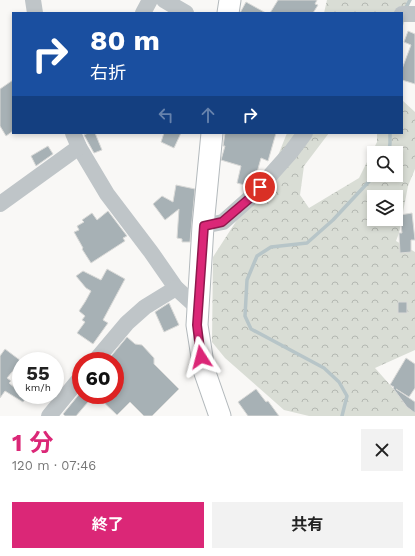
<!DOCTYPE html>
<html lang="ja">
<meta charset="utf-8">
<style>
body{margin:0;font-family:"Work Sans","Noto Sans JP",sans-serif;background:#f2f2f2;color:#222;height:100vh;display:flex;flex-direction:column;font-size:15px;white-space:nowrap}
*{box-sizing:border-box;margin:0}
p{font-size:13px;color:#767676}
.icon{flex:none;width:22px;height:22px;fill:none;stroke:currentColor;stroke-width:2;stroke-linecap:round;stroke-linejoin:round}
.map{position:relative;height:416px;overflow:hidden}
.side{display:flex;flex-direction:column;background:#fff;flex:1}
.side>*{flex:none}
.guide{position:absolute;left:12px;top:12px;width:391px;height:122px;border-radius:0px;box-shadow:0 2px 6px #0003;background:#1a4fa0;color:#fff;overflow:hidden}
.tools{position:absolute;left:367px;top:146px;display:grid;gap:8px}
.tools a{display:grid;place-items:center;width:36px;height:36px;border-radius:0px;background:#fff;box-shadow:0 2px 6px #0003;font-size:20px}
.speed{position:absolute;left:12px;top:352px;display:flex;gap:8px;font-size:20px;font-weight:700;text-align:center}
.speed>*{display:grid;place-content:center;width:52px;height:52px;border-radius:50%;background:#fff;box-shadow:0 2px 6px #0003;line-height:1}
.speed small{font-size:10px;font-weight:400}
.speed .limit{border:6px solid #d22;background:#fff;color:#111}
.pin{position:absolute;display:grid;place-items:center;width:34px;height:34px;color:#fff;margin:-17px;border:2px solid #fff;border-radius:50%;box-shadow:0 1px 4px #0007}
.me{position:absolute;width:44px;margin:-22px;rotate:351deg;stroke-linejoin:round;filter:drop-shadow(0 0 3px #0008)}
.turn{display:flex;align-items:center;gap:14px;height:84px;padding:0 12px;font-size:18px}
.turn .icon{width:52px;height:52px;stroke-width:2.5}
.turn b{display:block;font-size:28px;line-height:34px}
.lanes{display:flex;align-items:center;height:38px;padding:0 12px;background:#0003;justify-content:center;gap:20px;direction:ltr}
.lanes .off{opacity:.35}
.round{display:grid;place-items:center;flex:none;width:42px;height:42px;border-radius:0px;background:#f2f2f2}
.headline{display:flex;align-items:center;justify-content:space-between;height:68px;padding:0 12px}
h1{font-size:24px;font-weight:700;line-height:30px;color:#db2777}
.button{display:flex;gap:8px;margin-top:auto;padding:8px 12px}
.button a{flex:1;height:46px;border-radius:0px;background:#db2777;color:#fff;font-size:16px;font-weight:700;line-height:46px;text-align:center}
.button a+a{background:#f2f2f2;color:#222}
.map>svg:first-child{display:block}
.forest{fill:url(#forest-crowns);fill-rule:evenodd}
.lines{fill:none;stroke-linecap:round;stroke-linejoin:round}
.stream{stroke:#b7c5c8;stroke-width:3.5}
.building{fill:#a7b1b5;stroke:#dadad8}
.major-casing{stroke:#b3b9bc;stroke-width:23}
.minor{stroke:#bfc5c8;stroke-width:16}
.major{stroke:#fff;stroke-width:21}
.route-casing{stroke:#8e194d;stroke-width:10}
.route{stroke:#db2777;stroke-width:7}
</style>
<div class="map">
<svg width="415" height="416" viewBox="0 0 415 416">
<defs>
<pattern id="forest-crowns" width="20" height="18" patternUnits="userSpaceOnUse"><rect width="20" height="18" fill="#d9ddd5"/><path d="M2 6a3 3 0 1 1 6 0M12 15a3 3 0 1 1 6 0" fill="none" stroke="#b4b8b2"/></pattern>
</defs>
<rect width="100%" height="100%" fill="#f9f8f6"/>
<g class="forest">
<polygon points="327,0 411,0 402,29 402,13 324,13"/>
<path d="M402,100l13,12v57l-7,17 -9,47 -3,8 19,11v98l-40,18 40,45v3h-106l-25,-6 -59,-52 -13,-16 1,-85 64,-99 10,-25h42l-25,33 -4,29 9,13 50,-30 18,-36v-9h25zM374,153h22v22h-22zM374,197h22v22h-22z"/>
</g>
<g class="lines">
<g class="stream">
<polyline points="405,9 410,0"/>
<polyline points="389,153 390,143 390,133"/>
<polyline points="342,416 347,396 339,382 324,368 251,329 245,316 247,280 257,256 271,247 307,243 333,220 375,175"/>
</g>
</g>
<g class="building">
<polygon points="278,0 317,0 315,4 318,5 313,13 270,13"/>
<polygon points="246,2 266,13 240,13"/>
<polygon points="408,31 415,34 415,84 402,80 402,69 411,45 404,42"/>
<polygon points="13,80 13,131 6,136 0,126 0,89"/>
<polygon points="88,133 95,133 102,150 94,153 84,135"/>
<polygon points="164,133 181,133 174,148 161,142"/>
<polygon points="225,133 276,133 268,161 261,158 256,176 248,186 237,183 241,166 221,160 225,146 223,146"/>
<polygon points="48,146 53,154 36,166 31,156"/>
<polygon points="176,185 195,189 190,242 182,242 182,239 177,238 179,209 165,220 153,204 162,196 173,202"/>
<polygon points="108,211 127,236 123,238 125,241 91,263 82,249 83,248 74,232 79,230 77,226 84,222 82,220 92,213 97,220"/>
<polygon points="412,213 415,240 411,240 411,252 400,253 399,233 402,233 400,215"/>
<polygon points="107,269 125,279 103,320 108,323 93,344 77,333 85,322 82,320 85,316 79,311 85,302 91,291 86,288 76,276 83,271 101,280"/>
<rect x="398" y="302" width="9" height="11"/>
<polygon points="169,303 179,325 164,332 155,312"/>
<polygon points="127,337 135,344 142,345 154,358 154,364 179,389 152,416 144,416 130,402 117,415 96,395 115,395 115,361 107,361"/>
<polygon points="5,349 21,361 7,378 11,381 9,383 21,393 21,395 24,395 27,397 23,402 5,391 0,398 0,356"/>
<polygon points="406,358 415,364 415,388 409,397 396,389 415,402 415,413 407,407 393,388 394,387 390,385"/>
<polygon points="256,389 266,402 268,401 279,416 248,416 238,402"/>
<polygon points="81,392 81,395 94,395 76,416 65,416 63,414"/>
</g>
<g class="lines">
<g class="major-casing">
<g id="major">
<polyline points="228,13 230,0"/>
<polyline points="212,133 203,226 197,325 204,370 220,416"/>
</g>
</g>
<g class="minor">
<polyline points="33,0 35,13"/>
<polyline points="164,0 186,13"/>
<polyline points="143,13 150,0"/>
<polyline points="402,14 415,14"/>
<polyline points="73,133 79,147 107,194 151,252 176,288 198,308"/>
<polyline points="0,204 79,147"/>
<polyline points="203,226 223,222 250,198 291,152 305,133"/>
<polyline points="95,361 127,323 145,307 176,288"/>
<polyline points="49,416 81,377"/>
</g>
<use href="#major" class="major"/>
</g>
<g class="lines">
<g class="route-casing">
<polyline id="route" points="201,357 197,325 204,226 222,222 250,198 260,187"/>
</g>
<use href="#route" class="route"/>
</g>
</svg>
<div class="tools">
<a><svg class="icon" aria-label="search" viewBox="0 0 24 24"><circle cx="10" cy="10" r="6"/><path d="M15 15l6 6"/></svg></a>
<a><svg class="icon" aria-label="layers" viewBox="0 0 24 24"><path d="M12 4l9 5-9 5-9-5zM3 14l9 5 9-5"/></svg></a>
</div>
<div class="speed"><div>55<small>km/h</small></div><div class="limit">60</div></div>
<div class="pin" style="left:260px;top:187px;background:#d93025"><svg class="icon" aria-label="arrive" viewBox="0 0 24 24"><path d="M6 21V4h12l-3 4 3 4H6"/></svg></div>
<svg class="me" style="left:201px;top:357px" viewBox="-20 -20 40 40"><path d="M0-17L14 15 0 8-14 15z" fill="#db2777" stroke="#fff" stroke-width="4"/></svg>
<div class="guide">
<div class="turn"><svg class="icon" aria-label="right" viewBox="0 0 24 24"><path d="M7 20v-9h11M14 6l5 5-5 5"/></svg><div><b>80 m</b>右折</div></div>
<div class="lanes"><svg class="icon off" aria-label="left" viewBox="0 0 24 24"><path d="M17 20v-9H6M10 6l-5 5 5 5"/></svg><svg class="icon off" aria-label="ahead" viewBox="0 0 24 24"><path d="M12 20V5M6 11l6-6 6 6"/></svg><svg class="icon" aria-label="right" viewBox="0 0 24 24"><path d="M7 20v-9h11M14 6l5 5-5 5"/></svg></div>
</div>
</div>
<section class="side">
<div class="headline"><div><h1>1 分</h1><p>120 m · 07:46</p></div><a class="round"><svg class="icon" aria-label="close" viewBox="0 0 24 24"><path d="M6 6l12 12M18 6L6 18"/></svg></a></div>
<div class="button"><a>終了</a><a>共有</a></div>
</section>
